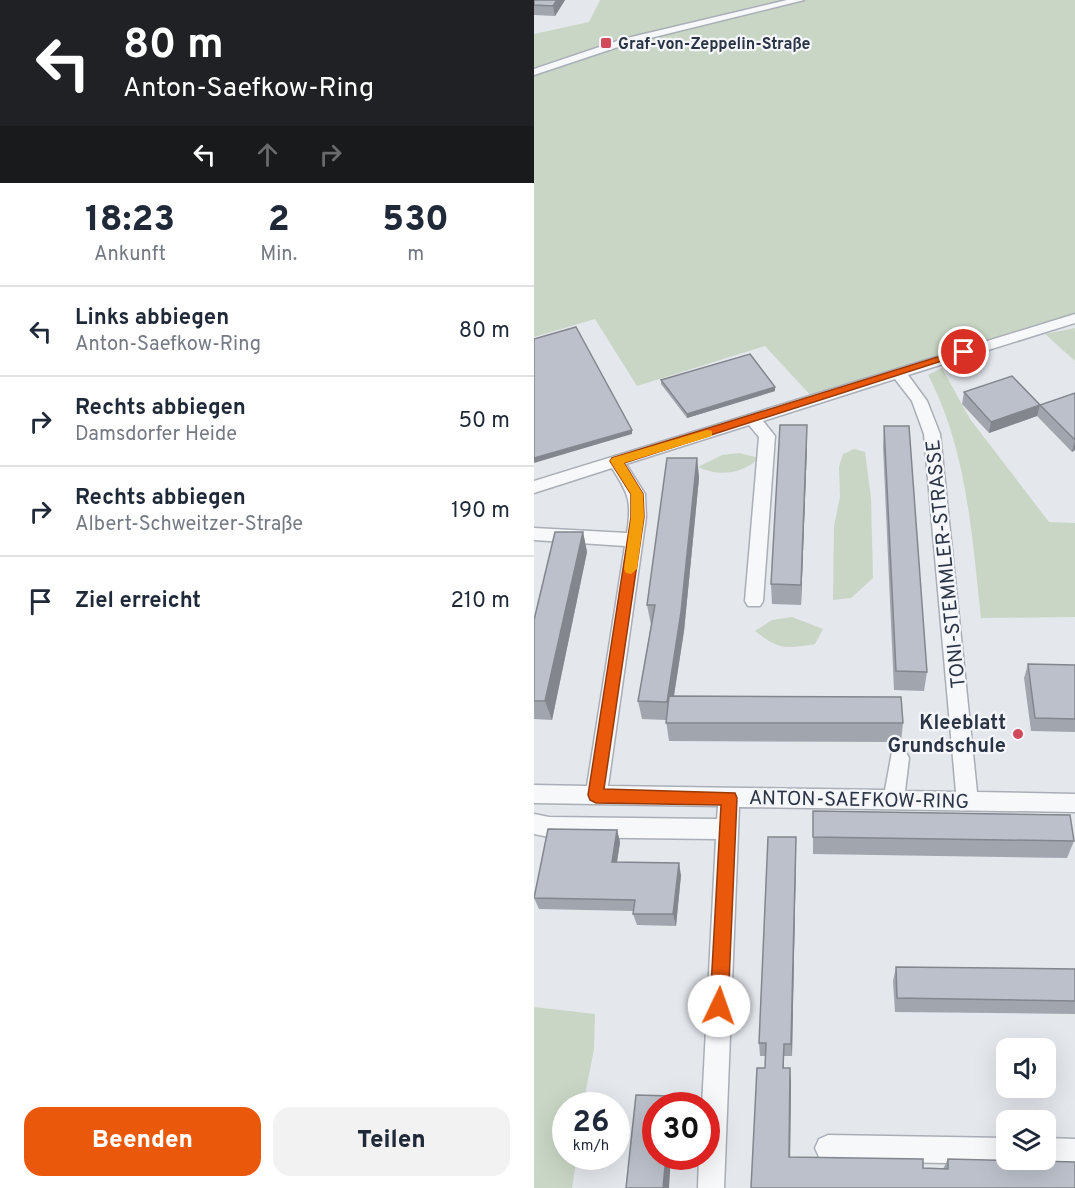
<!DOCTYPE html>
<html lang="de">
<meta charset="utf-8">
<style>
body{margin:0;font-family:Overpass,sans-serif;background:#f2f2f3;color:#1f2937;height:100vh;display:flex;flex-direction:column;font-size:22px;white-space:nowrap}
*{box-sizing:border-box;margin:0}
p{font-size:20px;color:#747a83}
.icon{flex:none;width:33px;height:33px;fill:none;stroke:currentColor;stroke-width:2;stroke-linecap:round;stroke-linejoin:round}
.map{position:relative;flex:1;overflow:hidden}
.details{display:flex;flex-direction:column;background:#fff;width:534px}
.details>*{flex:none}
.banner{background:#202124;color:#fff;overflow:hidden}
.controls{position:absolute;left:462px;top:1038px;display:grid;gap:12px}
.controls a{display:grid;place-items:center;width:60px;height:60px;border-radius:12px;background:#fff;box-shadow:0 6px 24px #0002;font-size:30px}
.speed{position:absolute;left:18px;top:1092px;display:flex;gap:12px;font-size:30px;font-weight:700;text-align:center}
.speed>*{display:grid;place-content:center;width:78px;height:78px;border-radius:50%;background:#fff;box-shadow:0 6px 24px #0002;line-height:1}
.speed small{font-size:15px;font-weight:400}
.speed .limit{border:9px solid #d22;background:#fff;color:#111}
.pin{position:absolute;display:grid;place-items:center;width:51px;height:51px;color:#fff;margin:-26px;border:3px solid #fff;border-radius:50%;box-shadow:0 2px 6px #0007}
.me{position:absolute;width:66px;margin:-33px;rotate:3deg;stroke-linejoin:round;filter:drop-shadow(0 0 4px #0008)}
.turn{display:flex;align-items:center;gap:21px;height:126px;padding:0 24px;font-size:27px}
.turn .icon{width:78px;height:78px;stroke-width:2.5}
.turn b{display:block;font-size:42px;line-height:51px}
.lanes{display:flex;align-items:center;height:57px;padding:0 24px;background:#0003;justify-content:center;gap:30px;direction:ltr}
.lanes .off{opacity:.35}
.eta{display:flex;justify-content:space-evenly;align-items:center;height:102px;text-align:center}
.eta b{font-size:36px;font-weight:800;line-height:42px}
.primary-button{display:flex;gap:12px;margin-top:auto;padding:12px 24px}
.primary-button a{flex:1;height:69px;border-radius:18px;background:#ea580c;color:#fff;font-size:24px;font-weight:800;line-height:69px;text-align:center}
.primary-button a+a{background:#f2f2f3;color:#1f2937}
ul{padding:0;list-style:none}
li{display:flex;align-items:center;gap:18px;height:90px;padding:0 24px;border-top:2px solid #e0e1e3}
li div{flex:1}
li b{display:block;font-size:22px}
li em{font-style:normal}
main{display:flex;flex:1;min-height:0}
.map>svg:first-child{display:block}
.green{fill:#c9d6c5}
.lines{fill:none;stroke-linecap:round;stroke-linejoin:round}
.minor-casing{stroke:#a9aeb7;stroke-width:3}
.minor{fill:#f7f8fa;fill-rule:evenodd}
.wall{fill:#a1a5ae}
.shaded-wall{fill:#83868d}
.building{fill:#bbc0ca;stroke:#83868d;stroke-width:1.5}
.route{fill:#ea580c;stroke:#983908;stroke-width:1.5}
.slow{fill:#f59e0b}
.poi-dot{fill:#d1495b;stroke:#f4f6f9;stroke-width:2}
.labels{text-anchor:middle;stroke-width:4.5;stroke-linejoin:round;paint-order:stroke}
.far-poi-label{font-size:16px;font-weight:bold;fill:#2b3445;stroke:#f4f6f9;text-anchor:start}
.street-label{font-size:20px;fill:#2b3445;stroke:#f4f6f9}
.poi-label{font-size:20px;font-weight:bold;fill:#2b3445;stroke:#f4f6f9;text-anchor:end}
</style>
<main>
<section class="details">
<div class="banner">
<div class="turn"><svg class="icon" aria-label="left" viewBox="0 0 24 24"><path d="M17 20v-9H6M10 6l-5 5 5 5"/></svg><div><b>80 m</b>Anton-Saefkow-Ring</div></div>
<div class="lanes"><svg class="icon" aria-label="left" viewBox="0 0 24 24"><path d="M17 20v-9H6M10 6l-5 5 5 5"/></svg><svg class="icon off" aria-label="ahead" viewBox="0 0 24 24"><path d="M12 20V5M6 11l6-6 6 6"/></svg><svg class="icon off" aria-label="right" viewBox="0 0 24 24"><path d="M7 20v-9h11M14 6l5 5-5 5"/></svg></div>
</div>
<div class="eta">
<div><b>18:23</b><p>Ankunft</p></div>
<div><b>2</b><p>Min.</p></div>
<div><b>530</b><p>m</p></div>
</div>
<ul>
<li><svg class="icon" aria-label="left" viewBox="0 0 24 24"><path d="M17 20v-9H6M10 6l-5 5 5 5"/></svg><div><b>Links abbiegen</b><p>Anton-Saefkow-Ring</p></div><em>80 m</em></li>
<li><svg class="icon" aria-label="right" viewBox="0 0 24 24"><path d="M7 20v-9h11M14 6l5 5-5 5"/></svg><div><b>Rechts abbiegen</b><p>Damsdorfer Heide</p></div><em>50 m</em></li>
<li><svg class="icon" aria-label="right" viewBox="0 0 24 24"><path d="M7 20v-9h11M14 6l5 5-5 5"/></svg><div><b>Rechts abbiegen</b><p>Albert-Schweitzer-Straße</p></div><em>190 m</em></li>
<li><svg class="icon" aria-label="arrive" viewBox="0 0 24 24"><path d="M6 21V4h12l-3 4 3 4H6"/></svg><div><b>Ziel erreicht</b></div><em>210 m</em></li>
</ul>
<div class="primary-button"><a>Beenden</a><a>Teilen</a></div>
</section>
<div class="map">
<svg width="541" height="1188" viewBox="0 0 541 1188">
<rect width="100%" height="100%" fill="#e4e7ec"/>
<g class="green">
<polygon points="66,0 541,0 541,315 280,399 231,346 103,386 61,319 0,337 0,34 55,22"/>
<polygon points="541,328 541,361 511,334"/>
<path d="M408,368l28,51 79,103 26,1v94l-94,1c-9,-82 -14,-169 -53,-243z"/>
<polygon points="320,449 331,452 337,498 339,578 317,598 299,600 300,526 306,497 305,467 309,454"/>
<path d="M205,453l20,5c-16,16 -41,19 -61,9l24,-12z"/>
<path d="M258,617l31,12 -8,15c-30,5 -35,6 -60,-13l17,-11z"/>
<polygon points="0,1007 61,1014 60,1049 49,1105 32,1106 32,1156 43,1157 38,1188 0,1188"/>
</g>
<g class="lines">
<g class="minor-casing">
<g id="minor">
<polygon points="253,0 270,0 96,43 0,75 0,69 89,39"/>
<path d="M541,314v9l-167,52 19,26 13,33 37,358 98,2v18l-336,-5 -15,381h-26l1,-32h7v-50h-4l14,-267 -167,-2 -15,-3v-20l15,3 168,2 1,-13 -184,-3v-18l53,1 38,-240 -91,-6v-12l93,5c5,-32 2,-38 -15,-65l-78,25v-12zM361,379l17,22 12,33 32,358 -51,-1 4,-33 -3,-6 -7,-3 -7,3 -7,38 -277,-4 38,-269 -1,-23 -19,-30 123,-39 10,12 -14,164 3,5h12l3,-5 12,-165 -12,-15z"/>
<polygon points="294,1135 472,1138 472,1160 482,1160 472,1164 294,1161 285,1157 281,1148 285,1139"/>
<polygon points="512,1138 541,1139 541,1165 512,1164 503,1160 512,1160"/>
</g>
</g>
<use href="#minor" class="minor"/>
</g>
<g class="wall">
<polygon points="0,0 31,0 21,16 0,15"/>
<polygon points="127,380 241,387 241,391 153,418 127,384"/>
<polygon points="430,392 506,405 541,393 541,450 538,452 503,416 455,433 428,404"/>
<polygon points="350,426 393,672 390,691 360,690 349,446"/>
<polygon points="273,445 267,605 238,604 237,584"/>
<polygon points="163,458 165,478 150,631 140,696 369,723 367,742 135,741 132,720 108,719 104,701 117,625 113,605"/>
<polygon points="49,532 53,552 18,720 0,719 0,620"/>
<polygon points="494,664 541,665 541,732 497,731 490,678"/>
<polygon points="279,811 540,841 533,858 279,854"/>
<polygon points="83,830 86,842 83,862 147,875 142,926 103,925 99,914 100,911 5,909 0,898"/>
<polygon points="262,854 258,1056 250,1056 250,1068 257,1080 256,1157 389,1168 409,1169 414,1159 541,1162 217,1188 231,1068 232,1056 226,1056 225,1043"/>
<polygon points="362,967 541,969 541,1014 361,1012 359,981"/>
</g>
<g class="shaded-wall">
<polygon points="23,0 31,0 21,16 19,6"/>
<polygon points="241,387 241,391 153,418 153,414"/>
<polygon points="506,405 503,416 455,433 457,422"/>
<polygon points="273,425 273,445 267,605 267,585"/>
<polygon points="98,430 98,434 0,463 0,458"/>
<polygon points="541,440 541,450 538,452"/>
<polygon points="163,458 165,478 150,631 136,720 133,702"/>
<polygon points="49,532 53,552 18,720 11,701"/>
<polygon points="83,830 86,842 81,874 78,862"/>
<polygon points="262,837 262,854 258,1056 257,1044"/>
<polygon points="145,863 147,875 142,926 139,914"/>
<polygon points="256,1068 257,1080 256,1167 255,1157"/>
<polygon points="137,1096 141,1106 136,1106"/>
<polygon points="132,1156 137,1156 135,1188 129,1188"/>
</g>
<g class="building">
<polygon points="0,0 23,0 19,6 0,5"/>
<polygon points="42,327 98,430 0,458 0,339"/>
<polygon points="216,354 241,387 153,414 127,380"/>
<polygon points="478,376 506,405 457,422 430,392"/>
<polygon points="541,393 541,440 506,405"/>
<polygon points="246,425 273,425 267,585 237,584"/>
<polygon points="350,426 375,426 393,672 362,671"/>
<polygon points="133,458 163,458 147,612 133,702 104,701 121,605 113,605"/>
<polygon points="21,532 49,532 11,701 0,701 0,620"/>
<polygon points="494,664 541,665 541,719 501,718"/>
<polygon points="135,696 367,697 369,723 132,723"/>
<polygon points="279,811 536,815 540,841 279,837"/>
<polygon points="14,829 83,830 78,862 145,863 139,914 99,914 101,900 0,898"/>
<polygon points="234,837 262,837 257,1044 250,1044 249,1068 256,1068 255,1157 389,1159 389,1168 414,1169 414,1159 541,1162 541,1188 217,1188 223,1068 231,1068 232,1043 225,1043"/>
<polygon points="362,967 541,969 541,1001 363,998"/>
<polygon points="102,1095 137,1096 136,1106 122,1106 122,1156 132,1156 129,1188 92,1188"/>
</g>
<polygon class="route" points="426,350 436,352 90,463 109,494 110,517 70,789 201,793 203,798 194,1006 191,1013 185,1015 178,1013 176,1006 187,805 62,803 56,800 54,795 97,517 97,494 76,461 78,458"/>
<polygon class="slow" points="173,430 178,431 178,436 90,463 109,494 110,517 103,569 97,574 92,573 90,569 97,517 97,494 76,461 78,458"/>
<g class="poi-dot">
<rect x="66" y="37" width="12" height="12" rx="3"/>
<circle cx="484" cy="734" r="6"/>
</g>
<g class="labels">
<g class="far-poi-label">
<text x="84" y="49">Graf-von-Zeppelin-Straße</text>
</g>
<g class="street-label">
<text transform="translate(411 564) rotate(-96)" y="7">TONI-STEMMLER-STRASSE</text>
<text transform="translate(325 799) rotate(1)" y="7">ANTON-SAEFKOW-RING</text>
</g>
<g class="poi-label">
<text x="472" y="729">Kleeblatt<tspan x="472" dy="23">Grundschule</tspan></text>
</g>
</g>
</svg>
<div class="controls">
<a><svg class="icon" aria-label="sound" viewBox="0 0 24 24"><path d="M4 9h4l5-4v14l-5-4H4zM17 9q2 3 0 6"/></svg></a>
<a><svg class="icon" aria-label="layers" viewBox="0 0 24 24"><path d="M12 4l9 5-9 5-9-5zM3 14l9 5 9-5"/></svg></a>
</div>
<div class="speed"><div>26<small>km/h</small></div><div class="limit">30</div></div>
<div class="pin" style="left:430px;top:352px;background:#d93025"><svg class="icon" aria-label="arrive" viewBox="0 0 24 24"><path d="M6 21V4h12l-3 4 3 4H6"/></svg></div>
<svg class="me" style="left:185px;top:1006px" viewBox="-20 -20 40 40"><circle r="19" fill="#fff"/><path d="M0-13L10 11 0 6-10 11z" fill="#ea580c"/></svg>
</div>
</main>
